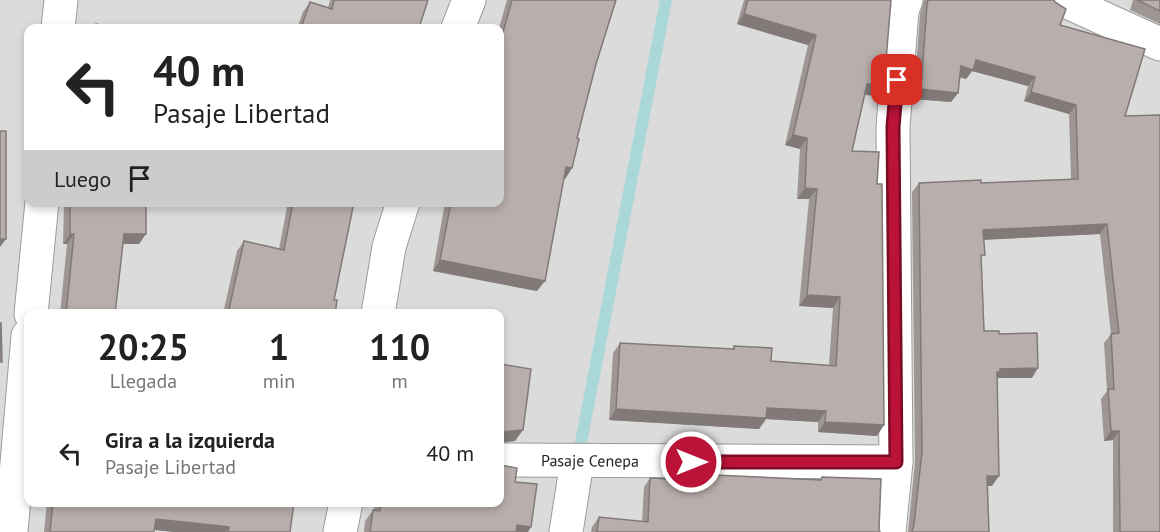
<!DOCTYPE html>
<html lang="es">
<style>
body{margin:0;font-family:"PT Sans",sans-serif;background:#f2f2f2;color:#222;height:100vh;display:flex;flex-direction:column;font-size:22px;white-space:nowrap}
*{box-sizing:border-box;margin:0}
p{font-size:20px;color:#767676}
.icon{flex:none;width:33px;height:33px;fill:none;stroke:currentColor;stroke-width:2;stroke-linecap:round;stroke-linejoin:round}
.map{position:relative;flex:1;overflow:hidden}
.drawer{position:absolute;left:24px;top:309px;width:480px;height:198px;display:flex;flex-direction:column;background:#fff;border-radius:12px;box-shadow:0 3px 9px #0003}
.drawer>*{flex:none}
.top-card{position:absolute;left:24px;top:24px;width:480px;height:183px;border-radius:12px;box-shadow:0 3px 9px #0003;background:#fff;color:#222;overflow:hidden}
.pin{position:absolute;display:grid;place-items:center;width:51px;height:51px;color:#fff;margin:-26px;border-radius:12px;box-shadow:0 3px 9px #0006}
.me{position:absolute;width:66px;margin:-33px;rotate:90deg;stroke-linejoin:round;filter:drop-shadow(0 0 4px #0008)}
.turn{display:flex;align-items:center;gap:21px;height:126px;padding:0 30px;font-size:27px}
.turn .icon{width:78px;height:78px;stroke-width:2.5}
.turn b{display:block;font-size:42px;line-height:51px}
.then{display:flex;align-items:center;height:57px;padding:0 30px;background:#0003;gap:12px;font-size:22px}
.eta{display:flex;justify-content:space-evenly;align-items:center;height:102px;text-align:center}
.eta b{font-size:36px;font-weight:800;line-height:42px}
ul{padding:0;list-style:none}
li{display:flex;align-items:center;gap:18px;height:84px;padding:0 30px}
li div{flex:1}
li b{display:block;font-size:22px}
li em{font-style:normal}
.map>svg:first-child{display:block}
.residential{fill:#dcdbdc;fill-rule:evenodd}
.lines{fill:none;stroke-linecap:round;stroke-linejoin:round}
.stream{stroke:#aad8d8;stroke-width:12}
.minor-casing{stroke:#9b9b9b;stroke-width:35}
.tertiary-casing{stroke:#9b9b9b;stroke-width:35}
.minor{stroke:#fff;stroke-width:33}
.tertiary{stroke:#fff;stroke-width:33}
.wall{fill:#9e9693}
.shaded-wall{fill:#817a78}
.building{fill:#b8aeab;stroke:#817a78;stroke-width:1.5}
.route-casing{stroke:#7a0c24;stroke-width:15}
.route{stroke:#bb1238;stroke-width:10}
.labels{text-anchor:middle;stroke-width:6;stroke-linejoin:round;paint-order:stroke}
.street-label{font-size:16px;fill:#1e1e1e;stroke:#fff}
</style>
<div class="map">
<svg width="1160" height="532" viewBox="0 0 1160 532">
<rect width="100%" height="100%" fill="#eee9e5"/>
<path class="residential" d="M0,0h1160v532h-1160zM28,28h472v174h-472zM28,314h472v188h-472z"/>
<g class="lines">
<polyline class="stream" points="578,458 666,0"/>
<g class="minor-casing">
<g id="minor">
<polyline points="58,28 61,0"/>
<polyline points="458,28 469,0"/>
<polyline points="31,314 42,202"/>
<polyline points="378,314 389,247 403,202"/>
<path id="s1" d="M500,460l396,2"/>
<polyline points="11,532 28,336"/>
<polyline points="340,532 346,502"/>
<polyline points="566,532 577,462"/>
<polyline points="889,532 896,462 893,127 902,10 906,0"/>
</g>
</g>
<g class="tertiary-casing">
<polyline id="tertiary" points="1063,0 1160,44"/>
</g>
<use href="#minor" class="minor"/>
<use href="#tertiary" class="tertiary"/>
</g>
<g class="wall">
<polygon points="330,0 428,0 419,28 297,28 303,12 310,2 328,8"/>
<polygon points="507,0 616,0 596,64 577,138 572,168 565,179 564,179 537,291 433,271 445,202 500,202 499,28"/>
<polygon points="744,0 891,0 884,85 877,96 865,95 852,151 877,184 877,436 818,432 818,422 766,419 759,429 609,420 613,353 620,343 732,349 734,346 771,361 829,365 833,308 799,306 809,199 797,199 800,149 785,145 808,45 737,24"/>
<polygon points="924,0 1054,0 1060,25 1125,116 1160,532 1113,532 1113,440 1104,441 1101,399 1107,391 1104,343 1111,334 1100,234 984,240 981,260 984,331 999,334 1032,378 997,378 992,486 987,486 989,532 908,532 915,462 912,192 919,183 981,183 1071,179 1069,114 1024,101 1028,86 972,71 966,79 959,77 958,93 951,102 914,99 920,14"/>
<polygon points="1133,0 1160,0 1160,24 1130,10"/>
<polygon points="64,202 146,202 139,244 123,244 115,314 60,314 67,244 63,244"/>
<polygon points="288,202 354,202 351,217 334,300 335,314 223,314 237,251 244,241 279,249"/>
<polygon points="692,474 819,480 822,477 880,532 591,532 592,527 599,517 642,522 644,487 650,478 688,480"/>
<polygon points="515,482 528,532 364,532 365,521 373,510 374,510 375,502 500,502"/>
<polygon points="47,502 294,502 290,532 174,532 154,530 154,532 44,532"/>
</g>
<g class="shaded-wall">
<polygon points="744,14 816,35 808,45 737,24"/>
<polygon points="976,60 1035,77 1028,86 972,71 966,79 954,75 961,66"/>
<polygon points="867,84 884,85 877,96 860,94"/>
<polygon points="921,89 958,93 951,102 914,99"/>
<polygon points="1031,92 1076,105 1069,114 1024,101"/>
<polygon points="793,135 807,138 800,149 785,145"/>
<polygon points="566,167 572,168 565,179 559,178"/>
<polygon points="805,188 817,189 809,199 797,199"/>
<polygon points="1107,224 1100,234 977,240 983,230"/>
<polygon points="70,234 74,234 67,244 63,244"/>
<polygon points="124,234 146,234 139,244 117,244"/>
<polygon points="0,239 6,239 0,247"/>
<polygon points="440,260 545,281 537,291 433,271"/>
<polygon points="807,295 840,297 833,308 799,306"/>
<polygon points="1038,368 1032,378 996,378 997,372 1000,369"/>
<polygon points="767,408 826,411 818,422 766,419 759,429 609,420 616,409"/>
<polygon points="825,422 884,425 877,436 818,432"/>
<polygon points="523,430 515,441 500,443 500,432"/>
<polygon points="1111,431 1119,431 1113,440 1104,441"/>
<polygon points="987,476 999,476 992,486 980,486"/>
<polygon points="156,519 229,527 226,532 174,532 149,529"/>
<polygon points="517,525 531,527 528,532 512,532"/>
</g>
<g class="building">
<polygon points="334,0 428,0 419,28 301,28 310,2 332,9"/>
<polygon points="512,0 616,0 596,64 577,138 579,139 572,168 566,167 545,281 440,260 451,202 500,202 500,43"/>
<polygon points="748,0 891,0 884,85 867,84 852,151 879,152 877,184 882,184 884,425 825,422 826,411 767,408 766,418 616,409 620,343 734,349 734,346 772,348 771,361 836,366 840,297 807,295 817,189 805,188 807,138 793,135 816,35 744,14"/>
<polygon points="928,0 1054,0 1055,2 1066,9 1060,25 1145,49 1125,116 1160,115 1160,532 1120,532 1119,431 1111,431 1108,389 1114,389 1111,334 1119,333 1107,224 983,230 985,255 981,255 984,331 999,331 999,334 1037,333 1038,368 1000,369 1000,372 997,372 999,476 987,476 989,532 912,532 914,524 922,452 919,183 981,180 981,183 1078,179 1076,105 1031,92 1035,77 976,60 973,70 961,66 958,93 921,89 927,5"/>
<polygon points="1137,0 1160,0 1160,11"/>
<polygon points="96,24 112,28 94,28"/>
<rect x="0" y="131" width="6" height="108"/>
<polygon points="70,202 146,202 146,234 124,234 115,314 66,314 74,234 70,234"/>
<polygon points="293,202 354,202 351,217 334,300 337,300 335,314 228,314 244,241 284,250"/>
<polygon points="0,323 1,323 2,362 0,362"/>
<polygon points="500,364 531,369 523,430 500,432"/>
<polygon points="500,465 517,468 515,482 537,484 531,527 517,525 516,532 370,532 373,510 380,511 381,502 500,502"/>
<polygon points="692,474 821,480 822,477 881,479 879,529 880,532 597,532 599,517 648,522 650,478 692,480"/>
<polygon points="53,502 294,502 290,532 228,532 229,527 156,519 154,532 50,532"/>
</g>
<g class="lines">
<g class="route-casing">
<polyline id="route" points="691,462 896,462 893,127 897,80"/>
</g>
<use href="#route" class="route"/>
</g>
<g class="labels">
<g class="street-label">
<text dy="6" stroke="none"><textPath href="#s1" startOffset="90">Pasaje Cenepa</textPath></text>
</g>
</g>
</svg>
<div class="pin" style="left:897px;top:80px;background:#d93025"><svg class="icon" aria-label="arrive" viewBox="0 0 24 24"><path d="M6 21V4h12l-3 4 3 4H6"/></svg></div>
<svg class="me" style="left:691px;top:462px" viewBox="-20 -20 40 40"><circle r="17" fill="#bb1238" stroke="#fff" stroke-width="3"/><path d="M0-11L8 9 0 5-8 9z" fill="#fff"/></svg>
<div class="top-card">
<div class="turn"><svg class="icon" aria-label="left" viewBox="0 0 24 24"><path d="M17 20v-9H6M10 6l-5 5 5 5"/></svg><div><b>40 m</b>Pasaje Libertad</div></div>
<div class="then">Luego<svg class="icon" aria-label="arrive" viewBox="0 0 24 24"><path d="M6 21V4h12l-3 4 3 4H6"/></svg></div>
</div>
<section class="drawer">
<div class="eta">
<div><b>20:25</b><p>Llegada</p></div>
<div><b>1</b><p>min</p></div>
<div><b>110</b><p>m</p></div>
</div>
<ul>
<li><svg class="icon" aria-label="left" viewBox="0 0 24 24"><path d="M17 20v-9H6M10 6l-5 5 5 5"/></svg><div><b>Gira a la izquierda</b><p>Pasaje Libertad</p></div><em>40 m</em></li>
</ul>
</section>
</div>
